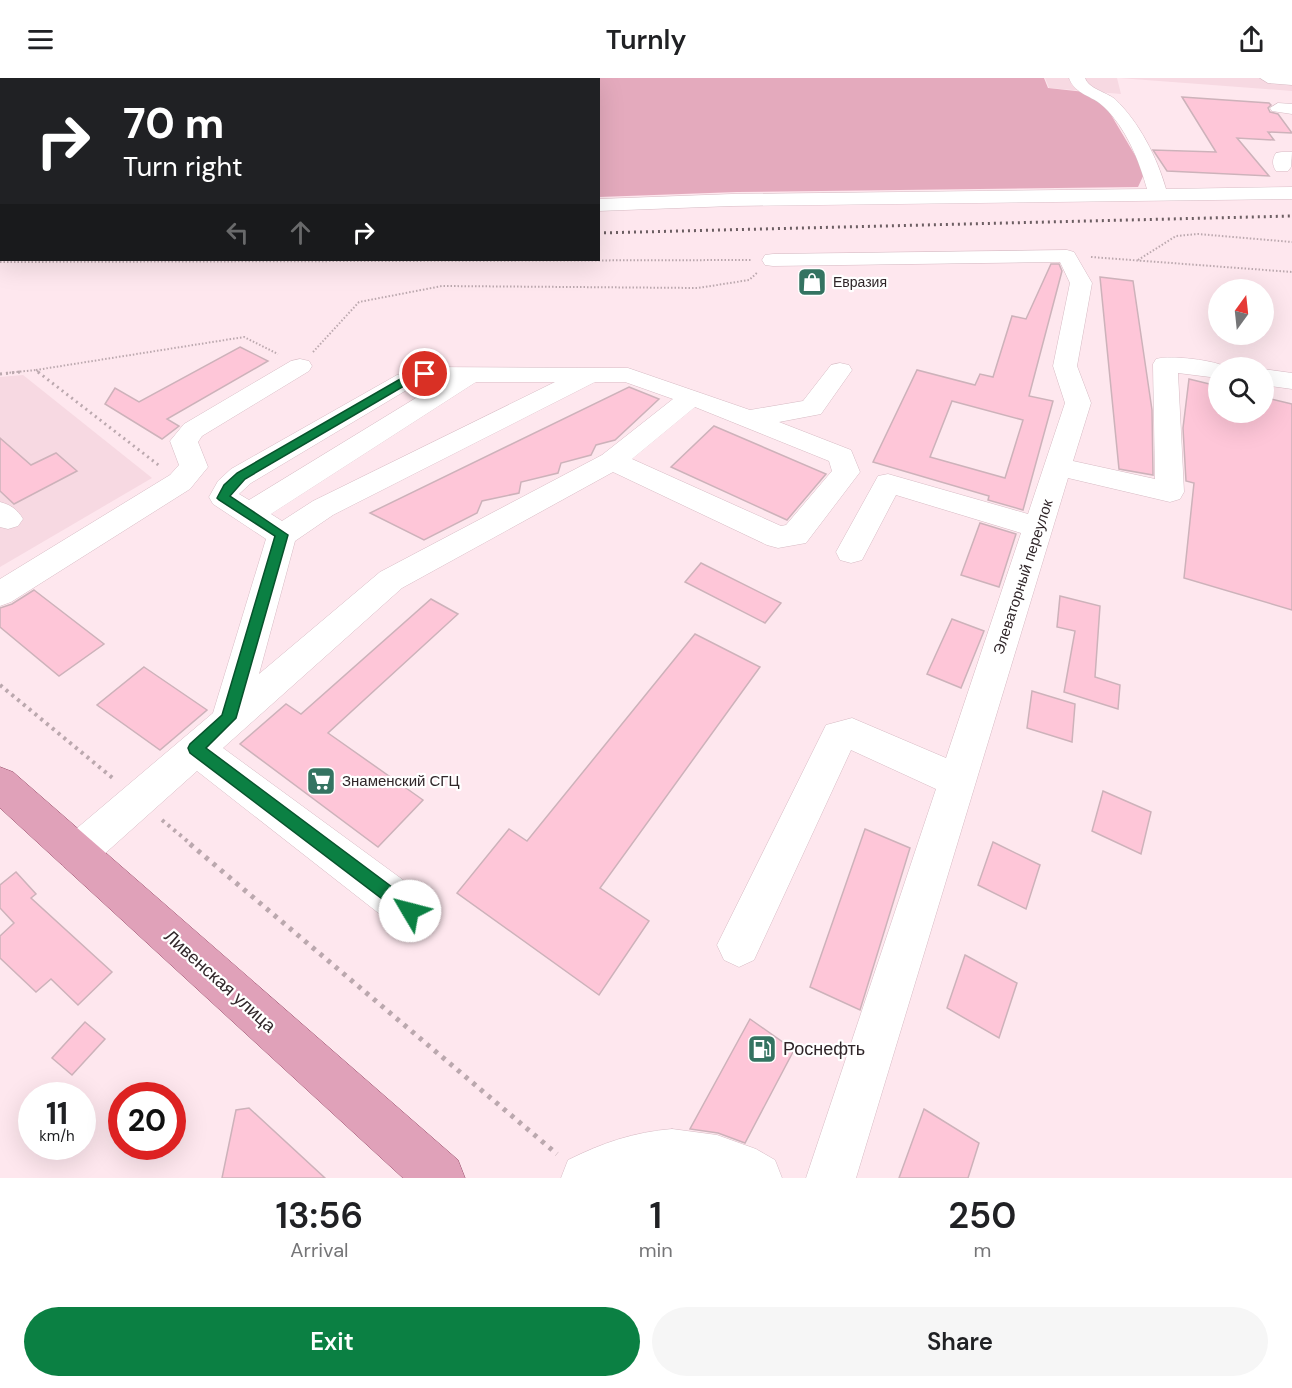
<!DOCTYPE html>
<meta charset="utf-8">
<style>
body{margin:0;font-family:"DM Sans",sans-serif;background:#f6f6f6;color:#202124;height:100vh;display:flex;flex-direction:column;font-size:22px;white-space:nowrap}
*{box-sizing:border-box;margin:0}
p{font-size:20px;color:#757577}
.icon{flex:none;width:33px;height:33px;fill:none;stroke:currentColor;stroke-width:2;stroke-linecap:round;stroke-linejoin:round}
.map{position:relative;height:1100px;overflow:hidden}
.side{display:flex;flex-direction:column;background:#fff;flex:1}
.side>*{flex:none}
.top-card{position:absolute;left:0px;top:0px;width:600px;height:183px;box-shadow:0 6px 24px #0002;background:#202124;color:#fff;overflow:hidden}
.needle{width:39px;rotate:15deg}
.buttons{position:absolute;left:1208px;top:201px;display:grid;gap:12px}
.buttons a{display:grid;place-items:center;width:66px;height:66px;border-radius:50%;background:#fff;box-shadow:0 6px 24px #0002;font-size:30px}
.speed{position:absolute;left:18px;top:1004px;display:flex;gap:12px;font-size:30px;font-weight:700;text-align:center}
.speed>*{display:grid;place-content:center;width:78px;height:78px;border-radius:50%;background:#fff;box-shadow:0 6px 24px #0002;line-height:1}
.speed small{font-size:15px;font-weight:400}
.speed .limit{border:9px solid #d22;background:#fff;color:#111}
.pin{position:absolute;display:grid;place-items:center;width:51px;height:51px;color:#fff;margin:-26px;border:3px solid #fff;border-radius:50%;box-shadow:0 2px 6px #0007}
.me{position:absolute;width:66px;margin:-33px;rotate:307deg;stroke-linejoin:round;filter:drop-shadow(0 0 4px #0008)}
.turn{display:flex;align-items:center;gap:21px;height:126px;padding:0 24px;font-size:27px}
.turn .icon{width:78px;height:78px;stroke-width:2.5}
.turn b{display:block;font-size:42px;line-height:51px}
.lanes{display:flex;align-items:center;height:57px;padding:0 24px;background:#0003;justify-content:center;gap:30px;direction:ltr}
.lanes .off{opacity:.35}
.eta{display:flex;justify-content:space-evenly;align-items:center;height:102px;text-align:center}
.eta b{font-size:36px;font-weight:600;line-height:42px}
.button{display:flex;gap:12px;margin-top:auto;padding:12px 24px}
.button a{flex:1;height:69px;border-radius:36px;background:#0b8043;color:#fff;font-size:24px;font-weight:600;line-height:69px;text-align:center}
.button a+a{background:#f6f6f6;color:#202124}
header{display:flex;justify-content:space-between;align-items:center;height:78px;padding:0 24px;background:#fff;font-size:27px;font-weight:600}
.map>svg:first-child{display:block}
.built{fill:#f7d9e2}
.green{fill:#e4aabd}
.building{fill:#fec6d8;stroke:#cdb2ba;stroke-width:1.5;fill-rule:evenodd}
.lines{fill:none;stroke-linecap:round;stroke-linejoin:round}
.minor-casing{stroke:#d7bbc4;stroke-width:1}
.major-casing{stroke:#954d69;stroke-width:1}
.path-far3{stroke:#bba8ae;stroke-width:2;stroke-dasharray:1.5 2;stroke-linecap:butt}
.path-far2{stroke:#bba8ae;stroke-width:3;stroke-dasharray:2 4;stroke-linecap:butt}
.path-far1{stroke:#bba8ae;stroke-width:4;stroke-dasharray:3 4.5;stroke-linecap:butt}
.path{stroke:#bba8ae;stroke-width:5;stroke-dasharray:4 6;stroke-linecap:butt}
.minor{fill:#fff;fill-rule:evenodd}
.major{fill:#e0a1b9;fill-rule:evenodd}
.tram{stroke:#6c5e62;stroke-width:1.5}
.rail{stroke:#6c5e62;stroke-width:3;stroke-dasharray:2 4;stroke-linecap:butt}
.route{fill:#0b8043;stroke:#07532c;stroke-width:1.5}
.labels{text-anchor:middle;stroke-width:4.5;stroke-linejoin:round;paint-order:stroke}
.far-poi-label{font-size:14px;fill:#302629;stroke:#fff;text-anchor:start}
.street-label{font-size:15px;fill:#302629;stroke:#fff}
.poi-label{font-size:15px;fill:#302629;stroke:#fff;text-anchor:start}
.near-street-label{font-size:18px;fill:#302629;stroke:#fff}
.near-poi-label{font-size:18px;fill:#302629;stroke:#fff;text-anchor:start}
</style>
<header><svg class="icon" aria-label="menu" viewBox="0 0 24 24"><path d="M4 6h16M4 12h16M4 18h16"/></svg>Turnly<svg class="icon" aria-label="share" viewBox="0 0 24 24"><path d="M12 15V3M7 8l5-5 5 5M5 13v7h14v-7"/></svg></header>
<div class="map">
<svg width="1292" height="1100" viewBox="0 0 1292 1100">
<rect width="100%" height="100%" fill="#fee7ee"/>
<g class="built">
<polygon points="1045,0 1117,0 1121,16 1049,10"/>
<polygon points="1119,0 1292,0 1292,13"/>
<polygon points="23,297 152,400 0,489 0,299"/>
</g>
<polygon class="green" points="536,0 1044,0 1048,10 1085,14 1104,25 1145,94 1138,109 737,114 599,119 598,2 531,2"/>
<g class="building">
<polygon points="1182,19 1269,25 1271,27 1268,30 1270,34 1278,36 1292,55 1268,54 1274,62 1237,60 1269,98 1167,93 1153,72 1216,74"/>
<path d="M1051,186h8l3,7 -33,125 24,5 -30,109 -35,-10 1,-4 -116,-34 44,-92 58,15 5,-11 13,3 19,-61 14,3zM952,323l71,19 -18,58 -75,-21z"/>
<polygon points="1100,199 1133,203 1152,332 1153,397 1119,391"/>
<polygon points="240,269 268,283 167,341 179,348 162,361 105,326 115,310 139,324"/>
<polygon points="1189,301 1218,308 1218,334 1263,334 1263,319 1292,326 1292,532 1184,500 1194,405 1186,403 1183,350"/>
<polygon points="629,309 659,321 615,362 596,367 591,377 561,385 558,395 521,404 519,415 482,423 477,435 424,462 370,435"/>
<polygon points="714,348 826,396 787,442 671,389"/>
<polygon points="0,360 31,387 56,375 77,393 14,426 0,413"/>
<polygon points="980,445 1016,456 999,509 961,497"/>
<polygon points="701,485 781,525 765,545 685,504"/>
<polygon points="34,512 104,566 59,598 0,549 0,530 12,526"/>
<polygon points="1060,518 1100,528 1095,599 1120,607 1118,631 1064,614 1075,553 1057,549"/>
<polygon points="431,521 458,536 328,655 423,722 378,769 240,666 286,626 301,636"/>
<polygon points="952,541 984,553 961,610 927,596"/>
<polygon points="695,556 760,589 600,810 649,843 599,917 457,815 509,751 527,763"/>
<polygon points="144,589 207,632 160,672 97,627"/>
<polygon points="1032,613 1075,626 1072,664 1027,650"/>
<polygon points="1103,713 1151,734 1141,776 1092,753"/>
<polygon points="865,751 910,770 860,932 810,909"/>
<polygon points="993,764 1040,787 1026,831 978,807"/>
<polygon points="16,794 36,816 31,820 112,894 78,927 51,901 36,914 0,880 0,858 14,845 0,830 0,807"/>
<polygon points="965,877 1017,905 999,960 947,930"/>
<polygon points="750,941 794,972 745,1065 718,1055 690,1051"/>
<polygon points="85,944 105,961 72,997 52,980"/>
<polygon points="249,1030 325,1100 222,1100 236,1032"/>
<polygon points="924,1031 979,1065 968,1100 899,1100"/>
</g>
<g class="lines">
<g class="minor-casing">
<g id="minor">
<polygon points="57,0 73,0 56,2"/>
<polygon points="82,0 98,0 81,2"/>
<polygon points="127,0 143,0 126,2"/>
<polygon points="399,0 416,0 398,2"/>
<polygon points="484,0 503,0 483,2"/>
<path d="M1069,0h16c4,11 21,14 30,21 24,23 42,58 51,90l126,-2v12l-560,7 -134,5v-12l134,-5 415,-5c-8,-29 -21,-61 -43,-82 -12,-12 -29,-12 -35,-29z"/>
<polygon points="1260,0 1292,0 1292,7 1268,5"/>
<rect x="0" y="23" width="2" height="10"/>
<polygon points="1278,25 1292,26 1292,36 1272,33 1270,30"/>
<rect x="0" y="53" width="2" height="10"/>
<path d="M1282,74h10l-1,15 -3,4h-12c-4,-6 -4,-12 0,-18z"/>
<rect x="0" y="132" width="2" height="12"/>
<path d="M1067,172l7,2 18,31 -15,83 14,37 -18,58 82,18 -2,-115 3,-5c15,-4 60,1 72,9h-10v10l-40,-5 6,119 -4,7 -10,3 -102,-24 -212,700h-50l130,-389 -85,-39 -97,210 -15,7 -15,-7 -7,-15 109,-220 26,-7 94,40 75,-225 -125,-38 -34,65 -11,3 -11,-3 -4,-8 42,-76 10,-2 140,40 37,-111 -12,-37 17,-83 -10,-21 -287,4 -8,-1 -3,-5 3,-5 8,-1z"/>
<polygon points="300,281 309,283 312,288 309,293 202,358 198,364 208,389 190,411 11,524 0,528 0,501 170,397 179,387 170,363 184,346 291,283"/>
<path d="M840,285l9,2 3,5 -31,44 -42,8 72,28 9,22 -54,71 -28,5 -11,-3 -154,-73 -211,116 -179,160 202,148 6,15 -6,15 -15,6 -15,-6 -198,-155 -106,95 -14,6 -14,-6 -6,-13 6,-13 150,-127 53,-174 -53,-35 -4,-7 9,-16 13,-12 166,-94 28,-8 203,1 122,42 53,-9 28,-36zM427,303l15,1 -193,118 -10,-6 12,-11 164,-98zM476,304h79l-242,119 -31,20 -11,-7zM595,304h30l48,17 -71,56 -222,117 -121,102 36,-133 38,-26zM695,329l134,54 3,10 -46,54 -5,1 -149,-67z"/>
<polygon points="1263,291 1292,295 1292,311 1263,307"/>
<path d="M0,424c11,3 17,7 23,17l-5,7 -10,3 -8,-2z"/>
<path d="M672,1051l45,6 39,14 19,11 7,18h-221l7,-18c34,-17 66,-28 104,-31z"/>
</g>
</g>
<g class="major-casing">
<g id="major">
<polygon points="2,8 2,18 0,19 0,9"/>
<polygon points="0,689 13,694 458,1082 465,1100 403,1100 0,730"/>
</g>
</g>
<g class="path-far3">
<polyline points="1091,179 1292,194"/>
<polyline points="1138,182 1176,158 1198,156 1292,164"/>
<polyline points="0,184 751,182"/>
<polyline points="313,274 359,224 442,208 698,210 749,202 758,194"/>
<polyline points="36,292 244,259 278,276"/>
<polyline points="6,295 36,292 40,295"/>
</g>
<g class="path-far2">
<polyline points="38,294 161,389"/>
<polyline points="0,296 20,294"/>
</g>
<g class="path-far1">
<polyline points="0,607 115,702"/>
<polyline points="162,742 192,767"/>
</g>
<polyline class="path" points="190,766 557,1076"/>
<use href="#minor" class="minor"/>
<use href="#major" class="major"/>
<polyline class="tram" points="0,18 2,16"/>
<polyline class="rail" points="598,155 1292,138"/>
</g>
<polygon class="route" points="425,293 430,296 428,298 409,305 245,401 230,418 288,457 236,640 206,670 416,827 419,833 416,839 410,842 190,675 188,670 190,666 222,637 275,458 219,422 217,420 224,407 237,395 402,300"/>
<defs>
<g id="shop-square" transform="scale(1.5)"><rect x="-9" y="-9" width="18" height="18" rx="4" fill="#347361" stroke="#fff"/><path d="M-5-2.5h2.3a2.7 3.5 0 0 1 5.4 0H5L5.5 6h-11ZM-1.5-2.5h3a1.5 2.3 0 0 0-3 0Z" fill="#fff"/></g>
<g id="supermarket-square" transform="scale(1.5)"><rect x="-9" y="-9" width="18" height="18" rx="4" fill="#347361" stroke="#fff"/><path d="M-6-5.5h2.5l.6 2H6L4.5 2H-2.5L-4.4-4H-6ZM-1.5 3.2a1.3 1.3 0 1 0 .1 0ZM3 3.2a1.3 1.3 0 1 0 .1 0Z" fill="#fff"/></g>
<g id="fuel-square" transform="scale(1.5)"><rect x="-9" y="-9" width="18" height="18" rx="4" fill="#347361" stroke="#fff"/><path d="M-5.5-6h7V0h2V4h1.3V-2.5L3-4.5l.8-.8L6-3V5H2.5V1h-1V6h-7ZM-4.2-4.7v3.2H.2V-4.7Z" fill="#fff"/></g>
</defs>
<g fill-rule="evenodd">
<use href="#shop-square" x="812" y="204"/>
<use href="#supermarket-square" x="321" y="703"/>
<use href="#fuel-square" x="762" y="971"/>
</g>
<g class="labels">
<g class="far-poi-label">
<text x="833" y="209">Евразия</text>
</g>
<g class="street-label">
<text transform="translate(1023 499) rotate(-72)" y="5">Элеваторный переулок</text>
</g>
<g class="poi-label">
<text x="342" y="708">Знаменский СГЦ</text>
</g>
<g class="near-street-label">
<text transform="translate(220 903) rotate(42)" y="6">Ливенская улица</text>
</g>
<g class="near-poi-label">
<text x="783" y="977">Роснефть</text>
</g>
</g>
</svg>
<div class="buttons">
<a><svg class="needle" viewBox="-14 -14 28 28"><path d="M0-13l5 13h-10z" fill="#e53935"/><path d="M0 13l5-13h-10z" fill="#757577"/></svg></a>
<a><svg class="icon" aria-label="search" viewBox="0 0 24 24"><circle cx="10" cy="10" r="6"/><path d="M15 15l6 6"/></svg></a>
</div>
<div class="speed"><div>11<small>km/h</small></div><div class="limit">20</div></div>
<div class="pin" style="left:425px;top:296px;background:#d93025"><svg class="icon" aria-label="arrive" viewBox="0 0 24 24"><path d="M6 21V4h12l-3 4 3 4H6"/></svg></div>
<svg class="me" style="left:410px;top:833px" viewBox="-20 -20 40 40"><circle r="19" fill="#fff"/><path d="M0-13L10 11 0 6-10 11z" fill="#0b8043"/></svg>
<div class="top-card">
<div class="turn"><svg class="icon" aria-label="right" viewBox="0 0 24 24"><path d="M7 20v-9h11M14 6l5 5-5 5"/></svg><div><b>70 m</b>Turn right</div></div>
<div class="lanes"><svg class="icon off" aria-label="left" viewBox="0 0 24 24"><path d="M17 20v-9H6M10 6l-5 5 5 5"/></svg><svg class="icon off" aria-label="ahead" viewBox="0 0 24 24"><path d="M12 20V5M6 11l6-6 6 6"/></svg><svg class="icon" aria-label="right" viewBox="0 0 24 24"><path d="M7 20v-9h11M14 6l5 5-5 5"/></svg></div>
</div>
</div>
<section class="side">
<div class="eta">
<div><b>13:56</b><p>Arrival</p></div>
<div><b>1</b><p>min</p></div>
<div><b>250</b><p>m</p></div>
</div>
<div class="button"><a>Exit</a><a>Share</a></div>
</section>
